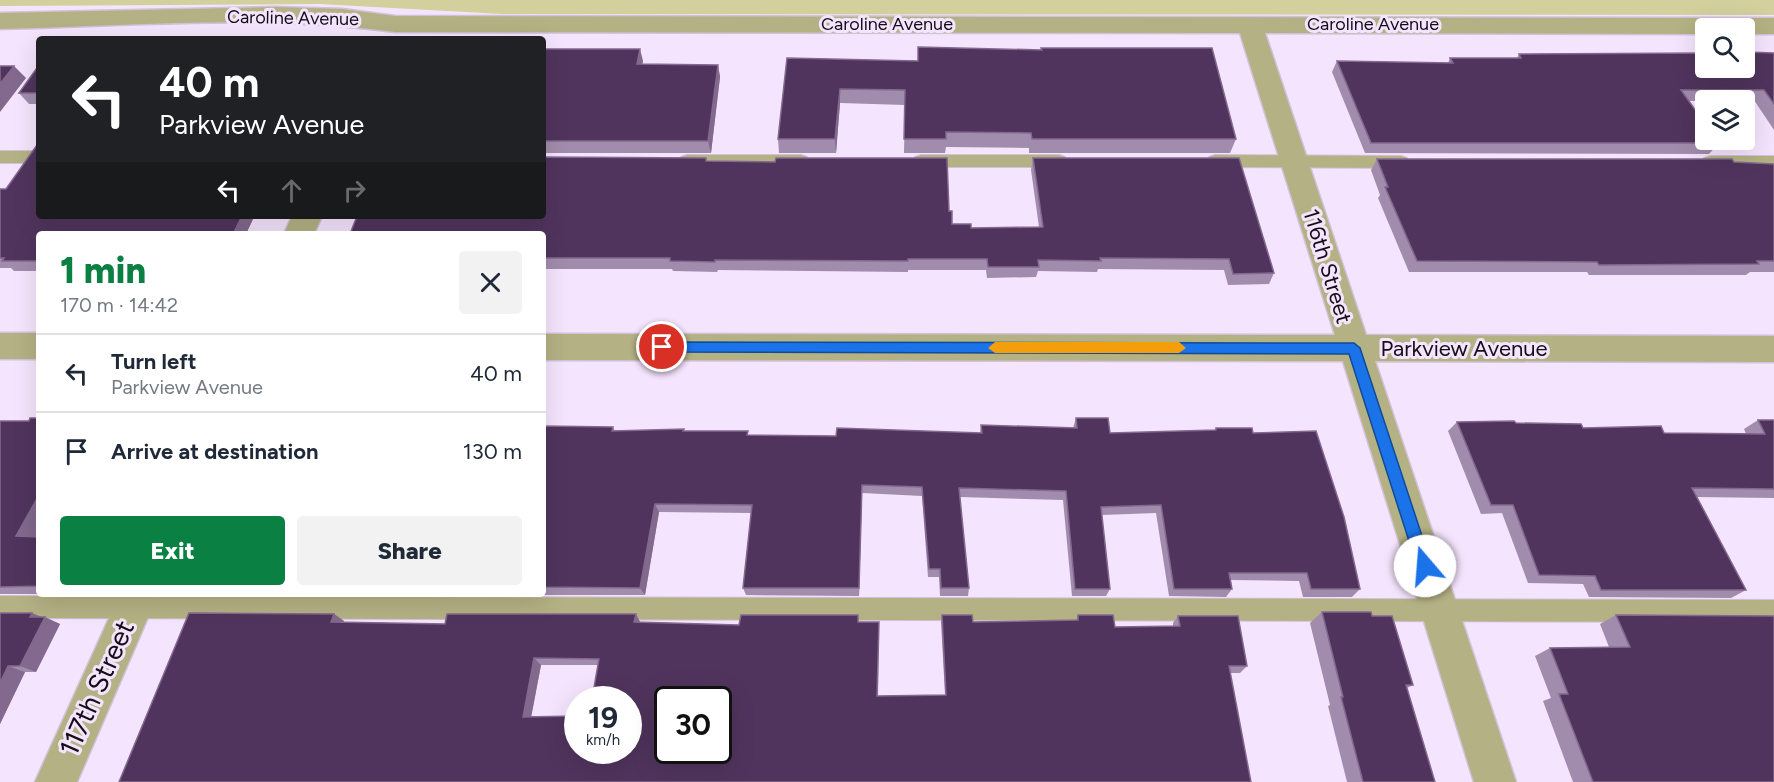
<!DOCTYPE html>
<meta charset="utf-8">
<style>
body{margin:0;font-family:Figtree,sans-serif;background:#f2f2f3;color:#1f2937;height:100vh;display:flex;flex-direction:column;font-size:22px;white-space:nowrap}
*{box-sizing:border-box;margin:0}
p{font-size:20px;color:#747a83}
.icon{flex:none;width:33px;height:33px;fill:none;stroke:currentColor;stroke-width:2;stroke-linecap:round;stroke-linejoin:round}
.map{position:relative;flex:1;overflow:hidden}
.details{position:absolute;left:36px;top:231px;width:510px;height:366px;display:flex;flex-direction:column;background:#fff;border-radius:6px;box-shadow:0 6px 24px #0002}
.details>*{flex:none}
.guide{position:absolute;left:36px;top:36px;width:510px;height:183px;border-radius:6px;box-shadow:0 6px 24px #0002;background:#202124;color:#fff;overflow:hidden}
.tools{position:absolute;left:1695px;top:18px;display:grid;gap:12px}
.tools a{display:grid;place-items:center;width:60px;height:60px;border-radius:6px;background:#fff;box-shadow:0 6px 24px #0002;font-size:30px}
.speed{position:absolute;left:564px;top:686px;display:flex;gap:12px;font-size:30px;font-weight:700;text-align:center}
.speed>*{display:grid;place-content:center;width:78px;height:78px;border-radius:50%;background:#fff;box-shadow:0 6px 24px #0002;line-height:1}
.speed small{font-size:15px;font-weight:400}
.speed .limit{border:3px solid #111;border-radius:9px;background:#fff;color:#111}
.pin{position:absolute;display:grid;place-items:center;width:51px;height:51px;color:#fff;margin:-26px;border:3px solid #fff;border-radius:50%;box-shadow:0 2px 6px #0007}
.me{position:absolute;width:66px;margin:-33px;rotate:342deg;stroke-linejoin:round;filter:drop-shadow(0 0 4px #0008)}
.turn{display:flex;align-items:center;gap:21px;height:126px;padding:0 24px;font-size:27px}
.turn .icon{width:78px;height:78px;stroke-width:2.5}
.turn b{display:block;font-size:42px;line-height:51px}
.lanes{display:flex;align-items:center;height:57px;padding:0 24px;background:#0003;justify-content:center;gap:30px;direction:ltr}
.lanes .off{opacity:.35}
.round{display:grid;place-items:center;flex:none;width:63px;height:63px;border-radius:6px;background:#f2f2f3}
.overview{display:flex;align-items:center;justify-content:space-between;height:102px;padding:0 24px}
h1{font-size:36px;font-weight:800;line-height:45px;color:#0b8043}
.action{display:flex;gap:12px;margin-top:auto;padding:12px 24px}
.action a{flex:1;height:69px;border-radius:6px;background:#0b8043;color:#fff;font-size:24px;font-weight:800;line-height:69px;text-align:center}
.action a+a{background:#f2f2f3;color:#1f2937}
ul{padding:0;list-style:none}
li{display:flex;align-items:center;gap:18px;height:78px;padding:0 24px;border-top:2px solid #e0e1e3}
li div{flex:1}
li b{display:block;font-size:22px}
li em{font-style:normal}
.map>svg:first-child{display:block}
.green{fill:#d3d09e}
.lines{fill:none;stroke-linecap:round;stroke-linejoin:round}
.lane-casing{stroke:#d1c2d8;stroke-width:2}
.street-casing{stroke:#d1c2d8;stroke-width:3}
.lane{fill:#b4b184;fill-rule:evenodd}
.street{fill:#b4b184;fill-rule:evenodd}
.wall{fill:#a28cad;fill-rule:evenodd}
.shaded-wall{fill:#82698d}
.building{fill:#50345d;stroke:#82698d;stroke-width:1.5;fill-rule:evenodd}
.route{fill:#1a73e8;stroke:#114b97;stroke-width:1.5}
.slow{fill:#f59e0b}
.labels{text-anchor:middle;stroke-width:6;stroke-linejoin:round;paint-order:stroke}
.far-street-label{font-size:18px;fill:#140e17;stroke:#f5e4fd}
.street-label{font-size:22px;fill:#140e17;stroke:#f5e4fd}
.near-street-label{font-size:27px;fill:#140e17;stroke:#f5e4fd}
</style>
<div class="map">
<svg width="1774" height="782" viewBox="0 0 1774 782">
<rect width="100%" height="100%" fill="#f5e4fd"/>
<polygon class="green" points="0,0 1774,0 1774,15 502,14 320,4 0,6"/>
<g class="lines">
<g class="lane-casing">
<g id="lane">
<rect x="0" y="151" width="39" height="12"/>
<polygon points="687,155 801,155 807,157 809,161 807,165 801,167 687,167 681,165 679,161 681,157"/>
<polygon points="921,155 1059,155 1065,157 1067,161 1065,165 1059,167 921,167 915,165 913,161 915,157"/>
<polygon points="1215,155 1401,156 1407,158 1409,162 1407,166 1401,168 1215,167 1209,165 1207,161 1209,157"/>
<polygon points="1710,156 1774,156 1774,168 1704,166 1702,162 1704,158"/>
<polygon points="0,596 1774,600 1774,622 0,618"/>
</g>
</g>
<g class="street-casing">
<g id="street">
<path d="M276,7l66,2 53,7 1379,2v16h-30v-6h-38v6l-441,-1 101,302 408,1v26l-399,-1 141,421h-42l-131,-421 -800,-1v-26l792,1 -95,-302 -845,-1c-130,-18 -264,-6 -395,-3v-16z"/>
<polygon points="292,216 322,216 314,234 284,234"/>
<rect x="0" y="333" width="39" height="26"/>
<polygon points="120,594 158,594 77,782 35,782"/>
</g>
</g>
<use href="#lane" class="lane"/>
<use href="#street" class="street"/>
</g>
<g class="wall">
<polygon points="1041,48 1236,139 1230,153 1029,153 1029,148 946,147 945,153 904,153 905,105 840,103 836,153 779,153 778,139 787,58 917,61 1041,50"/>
<polygon points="543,49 643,61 642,64 718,65 720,77 711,153 543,153"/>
<polygon points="1774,53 1774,130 1754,100 1688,101 1719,143 1709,154 1365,153 1332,72 1337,61 1448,63 1450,58 1517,58 1519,54"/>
<polygon points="39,65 39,104 29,104 19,93"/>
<polygon points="1033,158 1274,273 1269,284 1228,285 1224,270 1098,269 1097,272 1038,271 1036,277 987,278 986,270 908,270 908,272 718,270 717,272 673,271 672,269 543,269 543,216 707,161 949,211 952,224 971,228 1039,227 1031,170"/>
<polygon points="1377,159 1774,164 1774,272 1750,272 1746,275 1589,275 1587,272 1409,272 1378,198 1380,195 1371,170"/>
<polygon points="0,189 253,219 246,234 39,234 39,271 14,271 11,268 0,268"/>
<polygon points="39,418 39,530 36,537 39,537 39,594 49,594 0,594 0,421 29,421"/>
<polygon points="1076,418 1110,433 1214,431 1216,428 1253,433 1360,589 1352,597 1303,597 1299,581 1231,580 1232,589 1226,597 1169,596 1156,513 1102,515 1110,589 1106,596 1072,596 1063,500 960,497 969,588 968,596 940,596 939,577 928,577 922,496 862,493 859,596 746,595 743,588 751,513 659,512 645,595 462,595 461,594 543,594 543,426 613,427 615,431 684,431 749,435 836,436 980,433 981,425 1073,428"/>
<polygon points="1758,420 1774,420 1774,498 1696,497 1746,590 1731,598 1589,597 1583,584 1528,583 1502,513 1481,514 1448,431 1457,422 1516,423 1664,433 1746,434 1744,429"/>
<polygon points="212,594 353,594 353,595"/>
<polygon points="1322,612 1372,616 1413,685 1407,688 1435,782 1347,782 1328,706 1330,705 1310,623"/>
<polygon points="0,613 40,617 60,624 36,672 25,672 0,724"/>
<path d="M189,613l145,1 10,7v1l101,2 2,-10h189l4,8 99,3 2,-10h117l1,7h20l-1,74 67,-1 -4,-73 1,-7h30l1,7 103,-2 2,-5h35l2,12 58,-1v-3l5,-7h60l9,50 -7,7h-10l21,109h-1132zM541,665h57l-6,34h36v51h-50v-34l-47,1zM668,699h50v51h-50z"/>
<polygon points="1616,615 1774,782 1573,782 1543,701 1551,698 1535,656 1550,648 1609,647 1600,624"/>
</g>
<g class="shaded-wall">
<polygon points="640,49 643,61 640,75 637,64"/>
<polygon points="718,65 720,77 711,153 708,141"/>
<polygon points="14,66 26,78 0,112 0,84"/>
<polygon points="840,89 840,103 836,153 835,139"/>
<polygon points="239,216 251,216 253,219 246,234 233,234"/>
<polygon points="862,485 862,493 859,596 859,588"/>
<polygon points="39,495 39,530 31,544 16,536"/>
<polygon points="655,504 659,512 645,595 640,588"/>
<polygon points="32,613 44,618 45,617 60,624 36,672 20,666 30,617"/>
<polygon points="334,614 344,621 341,630 331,622"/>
<polygon points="636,614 640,622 639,629 634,622"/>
<polygon points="534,658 541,665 530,723 523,717"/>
<polygon points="8,666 25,672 0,724 0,683"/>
</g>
<g class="building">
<polygon points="918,47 1042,50 1041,48 1212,48 1236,139 1032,139 1031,133 946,132 946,139 904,139 905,90 840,89 835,139 778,139 787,58 918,61"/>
<polygon points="543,49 640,49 637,64 718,65 708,141 543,141"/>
<polygon points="1744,52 1774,53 1774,104 1764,90 1681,90 1706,125 1706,140 1716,140 1719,143 1371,143 1337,61 1453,63 1450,58 1521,58 1519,54 1706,53 1706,68 1744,68"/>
<polygon points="39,65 39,93 19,93"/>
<polygon points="0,66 14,66 0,84"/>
<polygon points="39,142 39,216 242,216 233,234 39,234 39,261 2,261 4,258 0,258 0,189 6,189"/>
<polygon points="543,157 706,158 706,161 775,162 776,158 947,158 949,211 952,211 952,224 971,224 971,228 1043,227 1033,158 1239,158 1274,273 1233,274 1229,259 1100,258 1101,261 1038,260 1039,267 988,267 987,259 908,259 908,261 715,260 715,262 670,261 670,258 543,258 543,234 350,234 357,216 543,216"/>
<polygon points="1377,159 1732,159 1734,162 1774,164 1774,261 1757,261 1759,264 1599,265 1597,262 1417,261 1385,187 1388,187"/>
<polygon points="30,418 39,418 39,495 16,536 39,537 39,586 0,587 0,421 29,421"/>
<polygon points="1076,418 1108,418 1110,433 1216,430 1216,428 1252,428 1253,433 1316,431 1344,517 1360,589 1311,589 1307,573 1229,573 1232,589 1174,589 1161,505 1101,507 1110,589 1075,589 1066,491 959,488 969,588 941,588 940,569 929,569 922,487 862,485 859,588 743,588 752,505 655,504 640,588 543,587 543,426 613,427 612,431 684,429 683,431 748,431 747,435 836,436 837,428 982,433 981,425 1077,428"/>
<polygon points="1758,420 1774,420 1774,489 1692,488 1746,590 1601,590 1595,576 1539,575 1513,505 1491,505 1457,422 1514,421 1516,423 1581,424 1583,428 1661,426 1664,433 1765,434"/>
<polygon points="1322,612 1371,612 1372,616 1392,616 1413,685 1406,685 1435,782 1363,782 1341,697 1343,697"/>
<polygon points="0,613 32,613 30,617 45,617 20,666 8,666 0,683"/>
<path d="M189,613l145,1 -3,8 114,2 2,-10h189l-2,8 105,3 2,-10h117v7h21l-2,74 69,-1 -4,-80h30l1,7 105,-2v-5h35l2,12 65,-1 -2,-10h60l9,50h-18l22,116h-1132zM534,658l65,1 -7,40h36v51h-50v-34l-55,1zM668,699h50v51h-50z"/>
<polygon points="1616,615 1774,616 1774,782 1593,782 1559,694 1568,694 1550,648 1630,647"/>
</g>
<polygon class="route" points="662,342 1354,343 1360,348 1432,566 1430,571 1425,573 1419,571 1417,566 1349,354 662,352 656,347"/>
<polygon class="slow" points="995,342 1179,342 1186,348 1179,353 995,353 988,348"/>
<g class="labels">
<g class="far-street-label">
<text transform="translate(293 18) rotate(1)" y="6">Caroline Avenue</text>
<text x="887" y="30">Caroline Avenue</text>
<text x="1373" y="30">Caroline Avenue</text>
</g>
<g class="street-label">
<text transform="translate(1328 266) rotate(73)" y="8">116th Street</text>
<text x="1464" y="356">Parkview Avenue</text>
</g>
<g class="near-street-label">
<text transform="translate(97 688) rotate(-66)" y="9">117th Street</text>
</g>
</g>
</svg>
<div class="tools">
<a><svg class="icon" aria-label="search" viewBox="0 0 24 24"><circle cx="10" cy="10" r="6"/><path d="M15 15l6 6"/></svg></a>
<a><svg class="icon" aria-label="layers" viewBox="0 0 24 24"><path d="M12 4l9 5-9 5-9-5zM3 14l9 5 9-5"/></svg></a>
</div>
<div class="speed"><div>19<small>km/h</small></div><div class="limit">30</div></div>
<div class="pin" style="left:662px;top:347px;background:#d93025"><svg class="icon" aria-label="arrive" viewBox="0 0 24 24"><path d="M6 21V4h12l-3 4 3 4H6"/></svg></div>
<svg class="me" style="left:1425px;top:566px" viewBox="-20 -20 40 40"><circle r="19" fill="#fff"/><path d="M0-13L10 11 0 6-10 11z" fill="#1a73e8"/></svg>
<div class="guide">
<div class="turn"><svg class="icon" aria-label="left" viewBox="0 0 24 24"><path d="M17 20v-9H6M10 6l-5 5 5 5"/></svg><div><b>40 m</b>Parkview Avenue</div></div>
<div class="lanes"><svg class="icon" aria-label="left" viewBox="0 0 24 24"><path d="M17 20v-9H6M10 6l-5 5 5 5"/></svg><svg class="icon off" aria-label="ahead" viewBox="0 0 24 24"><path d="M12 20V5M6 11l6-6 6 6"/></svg><svg class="icon off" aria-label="right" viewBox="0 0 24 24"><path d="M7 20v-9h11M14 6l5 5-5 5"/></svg></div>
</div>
<section class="details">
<div class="overview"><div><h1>1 min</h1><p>170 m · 14:42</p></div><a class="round"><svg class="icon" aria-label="close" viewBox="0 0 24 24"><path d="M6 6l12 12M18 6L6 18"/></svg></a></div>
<ul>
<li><svg class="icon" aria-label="left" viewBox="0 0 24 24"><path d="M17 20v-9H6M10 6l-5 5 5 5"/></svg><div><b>Turn left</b><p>Parkview Avenue</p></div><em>40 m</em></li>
<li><svg class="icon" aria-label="arrive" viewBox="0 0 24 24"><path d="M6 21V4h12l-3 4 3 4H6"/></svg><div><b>Arrive at destination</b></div><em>130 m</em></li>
</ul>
<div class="action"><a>Exit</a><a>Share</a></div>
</section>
</div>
